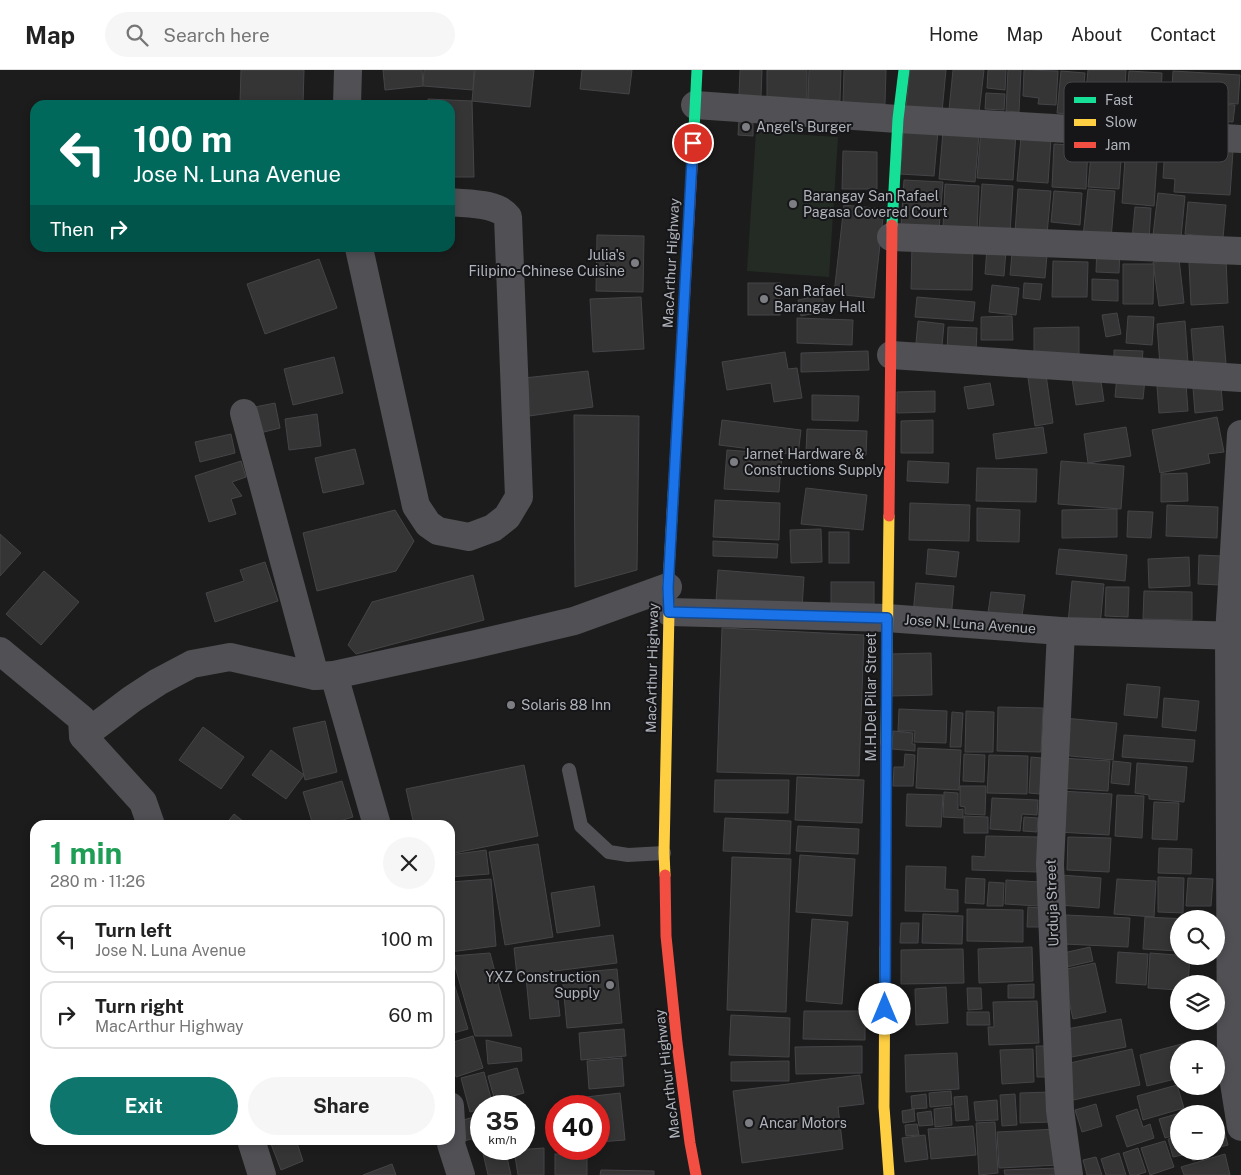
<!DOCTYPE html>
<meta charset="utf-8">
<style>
body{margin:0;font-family:"Public Sans",sans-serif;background:#f6f6f6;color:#222;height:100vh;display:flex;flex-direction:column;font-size:19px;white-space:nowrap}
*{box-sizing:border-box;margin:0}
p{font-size:16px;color:#767676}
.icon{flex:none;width:28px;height:28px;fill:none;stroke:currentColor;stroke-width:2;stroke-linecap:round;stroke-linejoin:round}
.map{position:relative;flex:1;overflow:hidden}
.drawer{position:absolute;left:30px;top:750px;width:425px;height:325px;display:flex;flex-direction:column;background:#fff;border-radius:15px;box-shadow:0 2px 8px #0003}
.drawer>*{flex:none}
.banner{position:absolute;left:30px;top:30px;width:425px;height:152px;border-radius:15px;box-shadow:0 2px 8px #0003;background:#00695c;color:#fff;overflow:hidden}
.fabs{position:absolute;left:1170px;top:840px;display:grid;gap:10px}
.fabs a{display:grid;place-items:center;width:55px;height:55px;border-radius:50%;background:#fff;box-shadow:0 2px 8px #0003;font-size:25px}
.speed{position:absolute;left:470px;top:1025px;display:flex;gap:10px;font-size:25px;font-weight:700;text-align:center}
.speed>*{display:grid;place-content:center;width:65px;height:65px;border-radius:50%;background:#fff;box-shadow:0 2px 8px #0003;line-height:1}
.speed small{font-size:12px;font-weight:400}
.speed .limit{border:8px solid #d22;background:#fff;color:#111}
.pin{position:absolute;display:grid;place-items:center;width:42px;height:42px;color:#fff;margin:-21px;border:2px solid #fff;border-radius:50%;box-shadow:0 1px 5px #0007}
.me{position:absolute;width:55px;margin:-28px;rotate:0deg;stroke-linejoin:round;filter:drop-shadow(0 0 4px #0008)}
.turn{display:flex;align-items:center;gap:18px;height:105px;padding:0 20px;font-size:22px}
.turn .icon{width:65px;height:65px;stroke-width:2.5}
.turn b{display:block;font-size:35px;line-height:42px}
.then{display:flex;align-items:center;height:48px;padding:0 20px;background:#0003;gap:10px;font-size:19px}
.round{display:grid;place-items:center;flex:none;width:52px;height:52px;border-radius:26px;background:#f6f6f6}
.headline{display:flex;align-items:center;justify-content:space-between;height:85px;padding:0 20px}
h1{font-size:30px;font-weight:700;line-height:38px;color:#1e9e55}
.cta{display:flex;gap:10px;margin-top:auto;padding:10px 20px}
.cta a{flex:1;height:58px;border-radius:30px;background:#0f766e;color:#fff;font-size:20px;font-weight:700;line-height:58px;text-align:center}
.cta a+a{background:#f6f6f6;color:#222}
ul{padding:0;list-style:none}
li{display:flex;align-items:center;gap:15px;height:68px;margin:0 10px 8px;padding:0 10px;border:2px solid #e0e0e0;border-radius:15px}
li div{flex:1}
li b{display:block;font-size:19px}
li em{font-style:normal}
header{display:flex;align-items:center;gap:30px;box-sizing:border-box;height:70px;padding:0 25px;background:#fff;border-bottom:1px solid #e0e0e0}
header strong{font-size:24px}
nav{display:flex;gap:28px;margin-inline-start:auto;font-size:18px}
.search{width:350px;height:45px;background:#f6f6f6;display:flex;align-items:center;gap:12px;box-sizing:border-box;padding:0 18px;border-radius:28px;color:#767676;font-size:19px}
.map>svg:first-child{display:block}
.green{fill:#242b25}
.building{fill:#353536;stroke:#454548}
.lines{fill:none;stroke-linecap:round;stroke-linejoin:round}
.lane{stroke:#515155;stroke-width:14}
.street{stroke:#515155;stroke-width:28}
.fast{stroke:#16e098;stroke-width:11}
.slow{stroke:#ffcf43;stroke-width:11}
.jam{stroke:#f24e42;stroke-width:11}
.route-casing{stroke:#114b97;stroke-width:12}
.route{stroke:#1a73e8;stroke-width:9}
.poi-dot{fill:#7c7e83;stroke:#161618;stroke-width:2}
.labels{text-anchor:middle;stroke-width:4;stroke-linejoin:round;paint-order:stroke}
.poi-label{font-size:14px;fill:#afb3bb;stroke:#161618;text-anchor:start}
.street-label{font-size:14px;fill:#afb3bb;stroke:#161618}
.key{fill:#161618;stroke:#444549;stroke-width:1}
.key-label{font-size:14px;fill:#afb3bb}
</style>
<header>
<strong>Map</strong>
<div class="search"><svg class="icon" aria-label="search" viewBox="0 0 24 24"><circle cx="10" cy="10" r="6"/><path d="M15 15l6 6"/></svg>Search here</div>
<nav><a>Home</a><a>Map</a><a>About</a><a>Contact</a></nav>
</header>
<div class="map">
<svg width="1241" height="1105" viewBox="0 0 1241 1105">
<rect width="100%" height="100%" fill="#1c1c1c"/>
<polygon class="green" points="756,62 838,67 829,207 747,201"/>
<g class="building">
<polygon points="241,0 304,0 303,35 240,33"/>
<polygon points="383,0 422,0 423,16 385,20"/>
<polygon points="424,0 474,0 473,20 423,16"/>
<polygon points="475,0 534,0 530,37 472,31"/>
<polygon points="582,0 632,0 629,24 580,19"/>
<polygon points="740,0 762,0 761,27 739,26"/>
<polygon points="767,0 807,0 807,31 767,30"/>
<polygon points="809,0 841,0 840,31 808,30"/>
<polygon points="844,0 886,0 885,34 843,33"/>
<polygon points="910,0 946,0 942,42 906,38"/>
<polygon points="953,0 984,0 979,43 949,40"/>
<polygon points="988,0 1006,0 1005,20 987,18"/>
<polygon points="1008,0 1021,0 1019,42 1006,41"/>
<polygon points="1024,0 1058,1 1056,35 1038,34 1039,28 1023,26"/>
<polygon points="1088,0 1126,0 1123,48 1084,45"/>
<polygon points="1061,1 1085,3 1081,45 1057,43"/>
<polygon points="1129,1 1162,3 1161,27 1127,25"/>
<polygon points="1173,1 1240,5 1238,34 1215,32 1213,55 1170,52"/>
<polygon points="986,23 1005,24 1004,40 985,39"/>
<polygon points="428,29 472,31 474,107 450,107 450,35 428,35"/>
<polygon points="411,32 411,35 356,35 356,34"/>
<polygon points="1218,34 1235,35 1233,52 1216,51"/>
<polygon points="739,48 753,48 753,66 738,65"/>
<polygon points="904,59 938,61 934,106 900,104"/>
<polygon points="981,60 1016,62 1013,110 977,108"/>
<polygon points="943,61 979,64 975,112 939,109"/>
<polygon points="1021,67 1051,69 1048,113 1017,111"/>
<polygon points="1054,74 1088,76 1086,119 1052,117"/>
<polygon points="1092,74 1122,76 1119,119 1088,117"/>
<polygon points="1126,74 1158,76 1154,136 1122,133"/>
<polygon points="1165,77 1233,81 1230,125 1174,122 1175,109 1163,108"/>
<polygon points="843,81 877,82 877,119 842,119"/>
<polygon points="904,110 943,112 939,159 901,156"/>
<polygon points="945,114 979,116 977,160 943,158"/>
<polygon points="982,114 1013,116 1010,163 979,160"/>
<polygon points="1018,119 1051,121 1047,164 1015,162"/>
<polygon points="1088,119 1115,121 1111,169 1083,167"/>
<polygon points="1054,121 1082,123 1080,155 1051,152"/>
<polygon points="1158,123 1185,126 1181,168 1153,165"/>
<polygon points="1188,132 1226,135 1223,168 1185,164"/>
<polygon points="844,135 884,139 874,228 834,224"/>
<polygon points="1135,137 1151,138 1149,170 1132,169"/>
<polygon points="597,165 644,166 643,222 596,221"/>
<polygon points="912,174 973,175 972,220 911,219"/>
<polygon points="1097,176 1120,177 1119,203 1096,202"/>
<polygon points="987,178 1006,180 1004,206 985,204"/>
<polygon points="1012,183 1047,185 1045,208 1010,205"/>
<polygon points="319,189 337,238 265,264 247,214"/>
<polygon points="1179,189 1184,233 1159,236 1153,192"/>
<polygon points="1226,190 1228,233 1191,235 1189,192"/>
<polygon points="1053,191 1088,192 1087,227 1052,227"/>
<polygon points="1123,194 1154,194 1153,234 1123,234"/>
<polygon points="1092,209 1118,210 1118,231 1092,230"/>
<rect x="748" y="213" width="32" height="32"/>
<polygon points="1024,213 1042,214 1040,230 1023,228"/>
<polygon points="992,215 1019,218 1016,245 989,242"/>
<polygon points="822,225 825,241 801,246 798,230"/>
<polygon points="641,227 644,279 593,282 590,229"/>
<polygon points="917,227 975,232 973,251 915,247"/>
<polygon points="1117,243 1121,264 1106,267 1102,245"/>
<polygon points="1012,246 1013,270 981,270 981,247"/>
<polygon points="1128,246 1154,247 1152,275 1126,273"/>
<polygon points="797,248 853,250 852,275 797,273"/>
<polygon points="918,251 944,254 942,276 916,273"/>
<polygon points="1185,251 1188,293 1160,296 1157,254"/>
<polygon points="1223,256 1226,294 1194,297 1191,259"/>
<polygon points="948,257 977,258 976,282 947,281"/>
<polygon points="1079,257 1079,291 1034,292 1034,258"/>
<polygon points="1114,280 1143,281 1142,292 1114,291"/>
<polygon points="868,281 869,300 801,302 801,283"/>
<polygon points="785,282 788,299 797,298 802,328 774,332 771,313 727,320 722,292"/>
<polygon points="334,287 343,323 293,335 284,299"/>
<polygon points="588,301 593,337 529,346 524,308"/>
<polygon points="1046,305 1053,353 1035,356 1028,308"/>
<polygon points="1100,305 1104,331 1076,335 1072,308"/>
<polygon points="1117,306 1145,309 1143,329 1115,327"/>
<polygon points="990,313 994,335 968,339 964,317"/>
<polygon points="1186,314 1188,341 1159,343 1157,316"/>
<polygon points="1221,316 1223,340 1195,343 1193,318"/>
<polygon points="935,321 935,342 897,343 897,322"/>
<polygon points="812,325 859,326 858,351 812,350"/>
<polygon points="275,333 280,358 256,364 250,338"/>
<polygon points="317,344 321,376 289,380 285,349"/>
<polygon points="574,345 639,346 637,500 575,517"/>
<polygon points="1217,347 1224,382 1208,384 1210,393 1160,403 1152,360"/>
<polygon points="722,350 801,360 798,385 719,375"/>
<polygon points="933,350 933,383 901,383 901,351"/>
<polygon points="1043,357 1047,383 996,389 993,364"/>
<polygon points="1126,357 1131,386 1088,393 1084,364"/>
<polygon points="807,359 867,361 866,385 806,383"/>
<polygon points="231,364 235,383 200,392 195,372"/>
<polygon points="355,379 364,414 323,423 315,388"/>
<polygon points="727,380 782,384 779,422 724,419"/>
<polygon points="241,391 246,407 232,412 242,426 231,429 236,444 209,452 195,406"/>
<polygon points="908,391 949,393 948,413 907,411"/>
<polygon points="1061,391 1124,396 1121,439 1058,434"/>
<polygon points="977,398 1037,399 1036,432 976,431"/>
<polygon points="1187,403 1188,431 1161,432 1161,404"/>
<polygon points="806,418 867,425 863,460 801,454"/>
<polygon points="715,430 780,433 779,470 713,467"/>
<polygon points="910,433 970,435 969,471 909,470"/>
<polygon points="1167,435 1218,437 1217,468 1166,466"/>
<polygon points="977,438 1020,440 1019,472 977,471"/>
<polygon points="1117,439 1117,467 1062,468 1062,440"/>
<polygon points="395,440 414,471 396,501 317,521 303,463"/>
<polygon points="1128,441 1153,442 1151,468 1127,467"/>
<polygon points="821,459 822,492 791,493 790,460"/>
<rect x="829" y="462" width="20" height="31"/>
<polygon points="0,464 21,483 0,506"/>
<polygon points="713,471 778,474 777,488 713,486"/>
<polygon points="928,479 959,482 956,507 926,504"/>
<polygon points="1059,479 1127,485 1125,511 1056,504"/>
<polygon points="1199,485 1221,486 1220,515 1198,514"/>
<polygon points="1189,487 1190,516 1149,518 1148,489"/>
<polygon points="265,492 278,531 215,552 206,523 244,511 240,500"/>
<polygon points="718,500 804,507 802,538 716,532"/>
<polygon points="44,501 79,532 41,575 6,544"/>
<polygon points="473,505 484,550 356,584 348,575 372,532"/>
<polygon points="1072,511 1104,514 1100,556 1068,553"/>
<rect x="831" y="512" width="43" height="29"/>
<polygon points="916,513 954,516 951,548 913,544"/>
<polygon points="1106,517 1129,517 1128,547 1105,546"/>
<polygon points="1144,521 1192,522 1192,550 1143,549"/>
<polygon points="991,522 1025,525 1022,546 988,543"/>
<polygon points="722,558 864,565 859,706 717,702"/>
<polygon points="931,583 932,625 891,626 890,584"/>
<polygon points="1127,614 1160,617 1157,648 1124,645"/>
<polygon points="1164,628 1199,631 1196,661 1162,657"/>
<polygon points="998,637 1043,638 1041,682 997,681"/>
<polygon points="899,639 947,641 946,673 914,672 915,661 898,661"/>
<polygon points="966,641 994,642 993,682 965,682"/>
<polygon points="952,642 963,643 961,677 950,677"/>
<polygon points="1064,648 1117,653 1113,690 1060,685"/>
<polygon points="325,651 337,702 305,710 293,658"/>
<polygon points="203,657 244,687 221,719 179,690"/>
<polygon points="893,661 913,663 912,674 915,674 915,681 892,679"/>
<polygon points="1124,665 1195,670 1193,692 1122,687"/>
<polygon points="918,678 961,680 959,720 916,718"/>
<polygon points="271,680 304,705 286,729 252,705"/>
<polygon points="905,684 915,685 913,716 893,716 894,697 904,697"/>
<polygon points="964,684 985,685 984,712 963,711"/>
<polygon points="989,685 1028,686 1027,724 987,723"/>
<polygon points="1031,687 1042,688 1040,724 1029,723"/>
<polygon points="1061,688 1110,691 1108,721 1059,718"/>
<polygon points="1113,691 1131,693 1129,715 1111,713"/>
<polygon points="1137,693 1187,697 1184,732 1149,729 1149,725 1135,723"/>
<polygon points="524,695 538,766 450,784 450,755 414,755 406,719"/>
<polygon points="797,707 864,710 862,753 795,750"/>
<polygon points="715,710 789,710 788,743 714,742"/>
<polygon points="342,711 353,747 326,755 313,755 303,722"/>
<polygon points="960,716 986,716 985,745 965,744 965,737 960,736"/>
<polygon points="1061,721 1112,724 1109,765 1058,762"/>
<polygon points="944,722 958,723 958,740 963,739 963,748 943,747"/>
<polygon points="907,724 943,725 941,757 906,756"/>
<polygon points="1117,725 1144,726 1142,768 1115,766"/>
<polygon points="992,728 1038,730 1037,745 1022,744 1020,761 990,759"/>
<polygon points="1154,732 1179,733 1177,770 1152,769"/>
<polygon points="234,744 248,755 225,755"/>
<polygon points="964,746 988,747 988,763 964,763"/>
<polygon points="1024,747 1038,748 1037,762 1023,761"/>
<polygon points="725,748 791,751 790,784 723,781"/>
<polygon points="798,756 859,759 858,784 796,781"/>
<polygon points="986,766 1039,767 1038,802 972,800 972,786 985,787"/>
<polygon points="1068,767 1111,768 1109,802 1067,800"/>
<polygon points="538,774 553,867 505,875 489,782"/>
<polygon points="1159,778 1192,779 1191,804 1158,803"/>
<polygon points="486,780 489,804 450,807 450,785"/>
<polygon points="800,785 855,789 852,846 796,842"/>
<polygon points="732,787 791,789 786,942 727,940"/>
<polygon points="906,796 946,797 945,819 958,820 958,842 905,841"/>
<polygon points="1061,805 1101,808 1099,838 1059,835"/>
<polygon points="1158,807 1184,808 1183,843 1158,842"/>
<polygon points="966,808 985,809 984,834 965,833"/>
<polygon points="1188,808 1213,809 1211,836 1186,836"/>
<polygon points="491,809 496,876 450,882 450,812"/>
<polygon points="1117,809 1156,811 1154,847 1114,844"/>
<polygon points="1006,810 1040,812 1038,836 1005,834"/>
<polygon points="989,812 1004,813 1003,836 987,836"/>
<polygon points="594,816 600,856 557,863 551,823"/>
<polygon points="1028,837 1040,838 1039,857 1027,857"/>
<polygon points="967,839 1023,840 1023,872 967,871"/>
<polygon points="923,844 963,846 962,874 922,873"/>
<polygon points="1066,845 1130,848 1128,877 1064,874"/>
<polygon points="1145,847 1188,849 1179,849 1179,881 1143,879"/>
<polygon points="812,849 848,852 842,934 806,931"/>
<polygon points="901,853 919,853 918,873 900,873"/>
<polygon points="613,865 617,893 517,906 514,878"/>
<polygon points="1032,877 1033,911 979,913 978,879"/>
<polygon points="1090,877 1093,891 1062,898 1059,884"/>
<polygon points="963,879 964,913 901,914 901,880"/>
<polygon points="1118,882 1148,884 1146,915 1116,913"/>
<polygon points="490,883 512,966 475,966 452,886"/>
<polygon points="1150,883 1190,886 1188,914 1179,914 1179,920 1148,918"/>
<polygon points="1095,893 1106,942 1073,949 1062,900"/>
<polygon points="617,899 622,953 567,958 562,904"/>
<polygon points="555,903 560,946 530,949 526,907"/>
<polygon points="453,910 468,959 450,964 450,911"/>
<polygon points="1034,914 1034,928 1008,928 1008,915"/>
<polygon points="946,917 948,953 916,955 915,919"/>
<polygon points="967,918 981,918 982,939 968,940"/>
<polygon points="1037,931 1039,973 989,975 988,957 994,957 993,932"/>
<polygon points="804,941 865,941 865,970 803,969"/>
<polygon points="967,942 989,942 990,955 967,955"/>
<polygon points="731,945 790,948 789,987 729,985"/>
<polygon points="1121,949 1126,977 1066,988 1061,960"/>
<polygon points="624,959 626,986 581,990 579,963"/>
<polygon points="473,966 483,998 456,1007 450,988 450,973"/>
<polygon points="486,970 521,978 522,991 488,994"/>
<polygon points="1189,972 1190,979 1179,979 1179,1008 1147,1016 1140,985"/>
<polygon points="862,976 862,1003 796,1004 795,977"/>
<polygon points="1036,976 1048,976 1049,1007 1037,1007"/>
<polygon points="1033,979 1034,1012 1002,1014 1000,980"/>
<polygon points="1132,979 1140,1015 1069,1031 1061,995"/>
<polygon points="957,983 959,1019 906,1022 905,985"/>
<polygon points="622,988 624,1016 589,1019 587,991"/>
<polygon points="789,991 789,1011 731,1011 731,992"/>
<polygon points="517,998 524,1023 495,1031 488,1006"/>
<polygon points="484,1002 493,1036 481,1036 481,1039 470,1042 461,1008"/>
<polygon points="860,1005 864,1034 838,1037 843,1079 742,1093 733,1021"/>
<polygon points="1177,1015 1184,1038 1143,1050 1137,1026"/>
<polygon points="951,1021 952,1035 930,1037 929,1023"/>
<polygon points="1050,1022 1050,1052 1020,1053 1020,1023"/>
<polygon points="620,1023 625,1070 599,1072 599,1036 569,1036 569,1029"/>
<polygon points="926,1024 927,1038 912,1039 911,1026"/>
<polygon points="1015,1024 1017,1055 1002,1056 1000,1025"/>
<polygon points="967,1026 969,1050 956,1051 954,1027"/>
<polygon points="997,1030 998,1050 976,1051 974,1032"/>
<polygon points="1096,1034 1102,1056 1082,1062 1075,1040"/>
<polygon points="951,1037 952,1055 935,1057 934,1039"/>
<polygon points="914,1039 915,1051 903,1053 902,1041"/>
<polygon points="1137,1039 1143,1057 1150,1054 1154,1068 1127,1077 1116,1046"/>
<polygon points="931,1041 933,1055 919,1056 917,1043"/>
<polygon points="1184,1042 1185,1044 1179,1044 1179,1064 1165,1068 1159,1049"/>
<polygon points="481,1045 481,1066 461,1072 456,1052"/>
<polygon points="995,1052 998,1103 979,1105 976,1053"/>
<polygon points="917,1054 919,1065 906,1066 905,1055"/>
<polygon points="973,1056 976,1085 931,1089 928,1059"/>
<polygon points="1223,1056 1228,1075 1216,1078 1216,1058"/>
<polygon points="1057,1059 1059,1095 999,1098 997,1062"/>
<polygon points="925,1065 928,1089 905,1092 902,1068"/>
<polygon points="1179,1066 1179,1081 1186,1081 1187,1084 1173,1087 1168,1069"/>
<polygon points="281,1070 296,1070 303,1091 281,1100 271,1074"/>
<polygon points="1165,1071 1174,1097 1150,1105 1141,1078"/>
<polygon points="544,1078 544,1105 518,1105 514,1080"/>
<polygon points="1138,1078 1146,1102 1137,1105 1130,1105 1123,1083"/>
<polygon points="502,1079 505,1079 511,1105 488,1105 483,1083"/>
<polygon points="1190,1081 1213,1081 1214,1084 1193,1091"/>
<polygon points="1119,1083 1126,1105 1106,1105 1101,1089"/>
<rect x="555" y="1084" width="32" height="21"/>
<polygon points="1225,1084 1230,1105 1184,1105 1181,1097"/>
<polygon points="1096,1087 1102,1105 1087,1105 1083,1090"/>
<polygon points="392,1094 396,1105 363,1105"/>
<polygon points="1058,1098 1058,1105 1005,1105 1004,1100"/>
<polygon points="601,1100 654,1101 654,1105 600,1105"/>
</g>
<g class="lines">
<polyline class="lane" points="569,700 581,756 609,782 628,785 664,783"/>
<g class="street">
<polyline points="347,35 348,0"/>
<polyline points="695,35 898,49 1241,69"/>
<polyline points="891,167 1241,181"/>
<path d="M359,178l57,258 12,18 10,7 31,6 24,-9 14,-11 12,-20 -11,-280c-11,-15 -41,-13 -58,-15"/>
<polyline points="891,285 1241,308"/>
<polyline points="244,343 315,606 334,605 472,575 574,551 668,517"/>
<polyline points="1241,364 1229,565 1231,994 1241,1057"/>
<polyline points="669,542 887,548 1061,561 1241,566"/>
<polyline points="1061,561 1050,794 1060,1040 1069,1105"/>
<polyline points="0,581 82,649 83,666 143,732 151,755"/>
<polyline points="334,605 377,755"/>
<polyline points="83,666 132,629 158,612 192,594 230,587 315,606"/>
<polyline points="450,1036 452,1068 451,1074 461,1105"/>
<polyline points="251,1070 262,1105"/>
</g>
<g class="fast">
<polyline points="693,80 697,0"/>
<polyline points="892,155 898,49 904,0"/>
</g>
<g class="slow">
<polyline points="886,673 889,446"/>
<polyline points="665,805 664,783 669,542 668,517 674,410"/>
<polyline points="885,878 884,1037 889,1105"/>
</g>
<g class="jam">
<polyline points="674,410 693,80"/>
<polyline points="889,446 892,155"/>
<polyline points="665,805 666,866 677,973 690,1073 696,1105"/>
<polyline points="885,878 886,673"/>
</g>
</g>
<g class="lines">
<g class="route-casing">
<polyline id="route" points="693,73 668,518 669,542 887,548 885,939"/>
</g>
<use href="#route" class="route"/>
</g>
<g class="poi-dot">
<circle cx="746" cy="57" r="5"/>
<circle cx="793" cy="134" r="5"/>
<circle cx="635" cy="193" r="5"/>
<circle cx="764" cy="229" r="5"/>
<circle cx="734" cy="392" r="5"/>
<circle cx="511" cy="635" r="5"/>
<circle cx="610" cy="915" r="5"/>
<circle cx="749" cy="1053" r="5"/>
</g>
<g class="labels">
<g class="poi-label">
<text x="756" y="62">Angel's Burger</text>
<text x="803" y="131">Barangay San Rafael<tspan x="803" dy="16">Pagasa Covered Court</tspan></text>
<text x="625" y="190" text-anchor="end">Julia's<tspan x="625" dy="16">Filipino-Chinese Cuisine</tspan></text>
<text x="774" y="226">San Rafael<tspan x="774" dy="16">Barangay Hall</tspan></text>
<text x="744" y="389">Jarnet Hardware &amp;<tspan x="744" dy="16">Constructions Supply</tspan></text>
<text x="521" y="640">Solaris 88 Inn</text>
<text x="600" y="912" text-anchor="end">YXZ Construction<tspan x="600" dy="16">Supply</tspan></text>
<text x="759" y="1058">Ancar Motors</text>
</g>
<g class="street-label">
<text transform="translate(671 193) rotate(-87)" y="5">MacArthur Highway</text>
<text transform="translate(970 554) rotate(4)" y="5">Jose N. Luna Avenue</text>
<text transform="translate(652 598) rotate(-89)" y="5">MacArthur Highway</text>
<text transform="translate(871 627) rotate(-90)" y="5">M.H.Del Pilar Street</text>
<text transform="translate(1052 833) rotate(-92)" y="5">Urduja Street</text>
<text transform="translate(667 1004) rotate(-97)" y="5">MacArthur Highway</text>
</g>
</g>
<rect x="1064" y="12" width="164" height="80" rx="8" class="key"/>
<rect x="1074" y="27" width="22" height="6" fill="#16e098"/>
<rect x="1074" y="49" width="22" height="7" fill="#ffcf43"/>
<rect x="1074" y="72" width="22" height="6" fill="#f24e42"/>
<g class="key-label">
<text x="1105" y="35">Fast</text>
<text x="1105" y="57">Slow</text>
<text x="1105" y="80">Jam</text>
</g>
</svg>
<div class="fabs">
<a><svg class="icon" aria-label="search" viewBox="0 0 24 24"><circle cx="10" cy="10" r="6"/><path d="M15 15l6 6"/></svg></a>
<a><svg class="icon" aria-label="layers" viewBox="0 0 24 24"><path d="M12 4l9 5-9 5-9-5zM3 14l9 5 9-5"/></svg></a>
<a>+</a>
<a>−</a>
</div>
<div class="speed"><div>35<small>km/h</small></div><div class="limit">40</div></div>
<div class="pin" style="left:693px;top:73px;background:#d93025"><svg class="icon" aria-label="arrive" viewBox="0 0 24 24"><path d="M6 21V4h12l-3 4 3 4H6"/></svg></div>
<svg class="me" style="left:885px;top:939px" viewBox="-20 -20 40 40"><circle r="19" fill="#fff"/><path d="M0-13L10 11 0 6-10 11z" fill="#1a73e8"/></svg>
<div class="banner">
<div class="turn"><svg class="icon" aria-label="left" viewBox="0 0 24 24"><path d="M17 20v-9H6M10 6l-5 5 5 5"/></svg><div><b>100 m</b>Jose N. Luna Avenue</div></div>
<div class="then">Then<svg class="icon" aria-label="right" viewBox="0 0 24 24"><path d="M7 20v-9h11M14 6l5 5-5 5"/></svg></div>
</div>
<section class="drawer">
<div class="headline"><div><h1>1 min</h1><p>280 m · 11:26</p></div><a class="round"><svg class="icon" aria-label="close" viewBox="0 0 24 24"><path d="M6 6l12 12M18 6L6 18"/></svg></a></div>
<ul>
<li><svg class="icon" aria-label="left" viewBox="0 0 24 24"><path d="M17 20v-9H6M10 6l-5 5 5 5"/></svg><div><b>Turn left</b><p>Jose N. Luna Avenue</p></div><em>100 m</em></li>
<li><svg class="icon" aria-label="right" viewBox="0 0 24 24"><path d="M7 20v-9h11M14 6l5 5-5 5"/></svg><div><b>Turn right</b><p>MacArthur Highway</p></div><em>60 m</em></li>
</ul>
<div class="cta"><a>Exit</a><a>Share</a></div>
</section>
</div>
